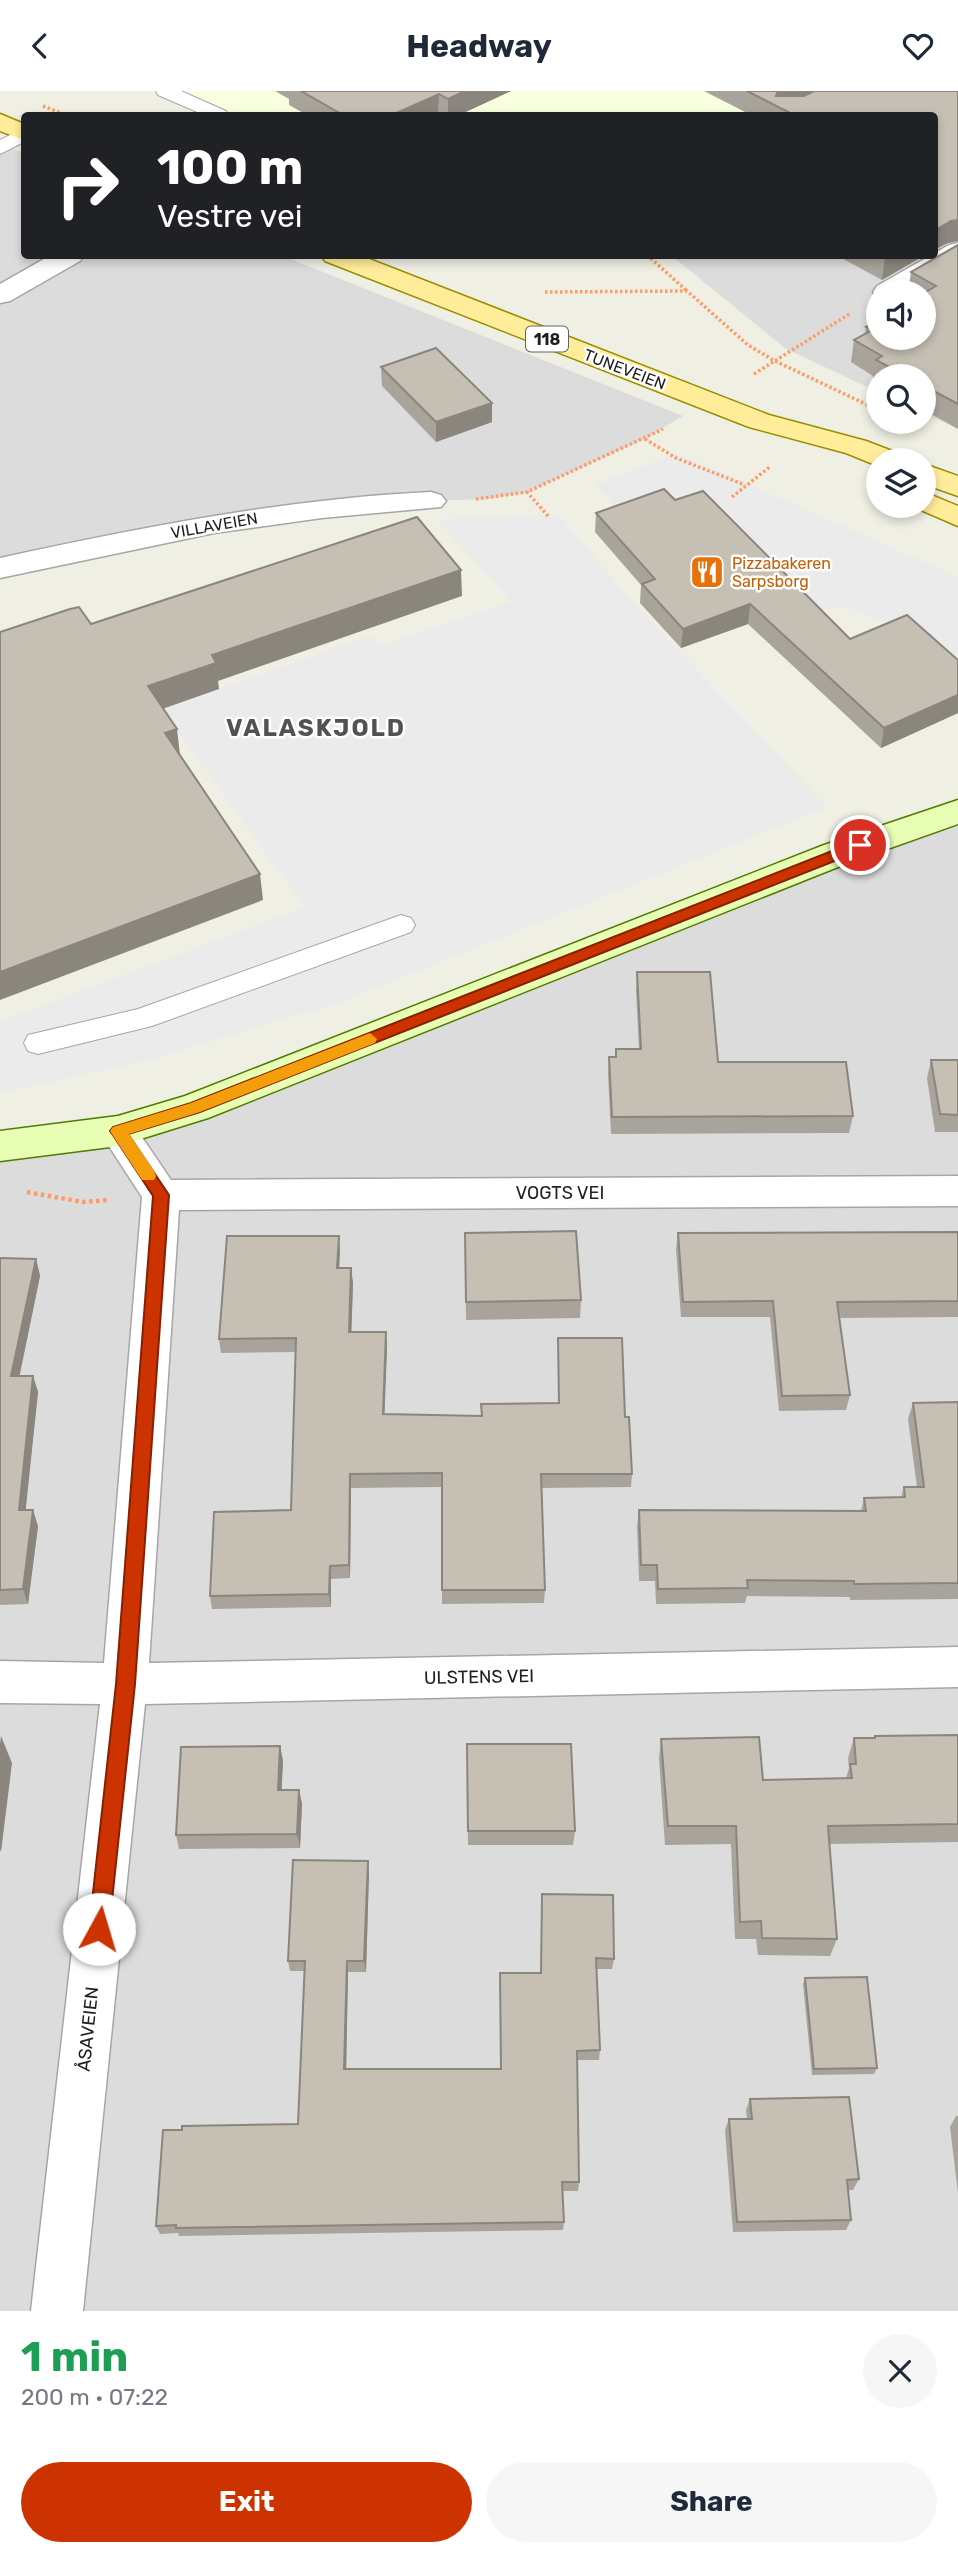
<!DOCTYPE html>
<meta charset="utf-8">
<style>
body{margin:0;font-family:Rubik,sans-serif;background:#f6f6f7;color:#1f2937;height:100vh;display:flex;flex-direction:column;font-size:26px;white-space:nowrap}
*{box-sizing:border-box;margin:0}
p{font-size:23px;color:#747a83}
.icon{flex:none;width:38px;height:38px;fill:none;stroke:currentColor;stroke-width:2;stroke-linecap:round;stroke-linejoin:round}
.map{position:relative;height:2220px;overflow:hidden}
.side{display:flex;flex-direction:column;background:#fff;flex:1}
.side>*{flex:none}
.guide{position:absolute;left:21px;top:21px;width:917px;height:147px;border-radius:7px;box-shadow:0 4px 10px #0003;background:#202124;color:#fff;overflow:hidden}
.tools{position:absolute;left:866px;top:189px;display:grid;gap:14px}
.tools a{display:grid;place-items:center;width:70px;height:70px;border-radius:50%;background:#fff;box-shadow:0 4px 10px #0003;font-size:35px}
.pin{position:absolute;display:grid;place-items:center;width:60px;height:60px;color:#fff;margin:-30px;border:4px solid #fff;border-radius:50%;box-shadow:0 2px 7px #0007}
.me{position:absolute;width:77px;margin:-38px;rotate:6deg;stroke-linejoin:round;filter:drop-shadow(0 0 5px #0008)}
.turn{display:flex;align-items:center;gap:24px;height:147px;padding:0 21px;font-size:32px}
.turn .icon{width:91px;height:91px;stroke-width:2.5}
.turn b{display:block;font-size:49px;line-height:60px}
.round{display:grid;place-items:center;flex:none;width:74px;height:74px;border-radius:37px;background:#f6f6f7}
.overview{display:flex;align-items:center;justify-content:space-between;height:119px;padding:0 21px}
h1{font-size:42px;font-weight:700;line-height:52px;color:#1e9e55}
.cta{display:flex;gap:14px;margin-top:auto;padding:14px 21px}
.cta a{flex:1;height:80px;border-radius:42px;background:#cd3300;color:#fff;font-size:28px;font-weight:700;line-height:80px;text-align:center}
.cta a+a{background:#f6f6f7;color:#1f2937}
header{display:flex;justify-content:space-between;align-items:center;height:91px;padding:0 21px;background:#fff;font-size:32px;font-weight:700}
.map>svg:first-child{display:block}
.residential{fill:#dddcdc;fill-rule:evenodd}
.education{fill:#f7ffde}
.parking{fill:#ebebeb}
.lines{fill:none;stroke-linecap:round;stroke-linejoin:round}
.lane-casing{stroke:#a6a6a6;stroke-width:2}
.street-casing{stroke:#a6a6a6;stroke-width:3}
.secondary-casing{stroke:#4f7b00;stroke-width:3}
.primary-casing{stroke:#998d00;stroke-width:3}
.path-far1{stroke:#ff9c66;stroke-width:3.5;stroke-dasharray:2.5 2.5;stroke-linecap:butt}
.path{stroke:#ff9c66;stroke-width:4.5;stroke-dasharray:3.5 3.5;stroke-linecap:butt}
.lane{fill:#fff;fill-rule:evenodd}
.street{fill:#fff;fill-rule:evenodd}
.secondary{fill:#e8feb5;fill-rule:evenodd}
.primary{fill:#ffed9a;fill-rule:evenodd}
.wall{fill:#a9a49b}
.shaded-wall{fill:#8a867e}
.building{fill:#c5bfb4;stroke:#8a867e;stroke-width:2}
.route{fill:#cd3300;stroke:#852100;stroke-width:2}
.slow{fill:#f59e0b}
.labels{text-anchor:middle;stroke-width:5;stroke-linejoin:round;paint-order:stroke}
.shield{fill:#fff;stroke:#626262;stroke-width:2}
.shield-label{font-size:16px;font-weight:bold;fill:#1f1f1f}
.far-street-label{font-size:16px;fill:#1f1f1f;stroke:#fff}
.far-food-label{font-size:16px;fill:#c56008;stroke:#fff;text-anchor:start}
.street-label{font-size:18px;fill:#1f1f1f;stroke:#fff}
.district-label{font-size:24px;font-weight:bold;letter-spacing:2px;fill:#525252;stroke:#fff}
</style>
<header><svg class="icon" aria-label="back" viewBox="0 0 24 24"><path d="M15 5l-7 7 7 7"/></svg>Headway<svg class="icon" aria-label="heart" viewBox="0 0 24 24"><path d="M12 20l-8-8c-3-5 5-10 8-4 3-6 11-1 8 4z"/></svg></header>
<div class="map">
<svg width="958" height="2220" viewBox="0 0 958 2220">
<rect width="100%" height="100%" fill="#f0efe4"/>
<g class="residential">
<path d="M958,0v338l-34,-16v-37h-46v16l-92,-43 -114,-93 262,-1v-140zM878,201h46v46h-46z"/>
<polygon points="0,52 24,62 24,164 283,165 683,325 645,348 527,401 489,408 387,411 0,479"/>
<polygon points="958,721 958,2220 0,2220 0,1055 118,1040"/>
</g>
<polygon class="education" points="151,0 855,0 808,24 198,24"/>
<g class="parking">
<polygon points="678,362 958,486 958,589 899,539 849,517 797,520 624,424 595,394"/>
<polygon points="515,423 560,425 632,510 827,716 338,912 145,970 5,1001 0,993 0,930 305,816 161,618 370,545 382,555 510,510 437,429"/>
</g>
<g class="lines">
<g class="lane-casing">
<g id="lane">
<polygon points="156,0 181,0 226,20 229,24 204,24 158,4"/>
<polygon points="24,37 24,51 0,63 0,49"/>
<polygon points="401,824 411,827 415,834 411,841 152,935 38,963 28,960 24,952 28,944 138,918"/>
</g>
</g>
<g class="street-casing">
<g id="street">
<polygon points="958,152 958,171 906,201 878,201 878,207 873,201 877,195 949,154"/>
<polygon points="51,164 84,164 80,170 10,210 0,212 0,193"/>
<path d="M431,401l10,3 5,6 -5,6 -119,11 -108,15 -214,45v-20c143,-31 285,-59 431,-66z"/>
<polygon points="118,1025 131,1030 171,1089 958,1085 958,1115 179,1119 149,1572 958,1556 958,1596 145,1613 83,2220 31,2220 100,1613 0,1612 0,1570 104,1572 142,1106 99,1040 105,1030"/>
</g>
</g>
<g class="secondary-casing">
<polygon id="secondary" points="958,709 958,733 848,772 208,1027 118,1055 0,1070 0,1040 118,1025 185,1005 824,754"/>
</g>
<g class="primary-casing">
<g id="primary">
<polygon points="0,23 24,33 24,49 0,40"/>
<polygon points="321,164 359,164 769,324 866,350 900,363 905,369 878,369 878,375 846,362 749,336 325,170"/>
<polygon points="924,373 958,385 958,405 924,393"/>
<polygon points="924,401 958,415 958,435 914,416 924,415"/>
</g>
</g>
<g class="path-far1">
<polyline points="43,15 66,24"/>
<polyline points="647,164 687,200"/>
<polyline points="545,201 687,200 748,254 773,269 876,318"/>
<polyline points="754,283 851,222"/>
<polyline points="645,348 676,367 745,394"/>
<polyline points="732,406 771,375"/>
<polyline points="476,408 527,401"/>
<polyline points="548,425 527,401 663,338"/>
</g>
<polyline class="path" points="27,1101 83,1111 108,1109"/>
<use href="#lane" class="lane"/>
<use href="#street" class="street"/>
<use href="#secondary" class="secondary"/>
<use href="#primary" class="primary"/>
</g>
<g class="wall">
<polygon points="275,0 511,0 459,24 307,24 289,14 289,8"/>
<polygon points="704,0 958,0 958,150 948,152 934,24 751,24"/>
<polygon points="958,154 958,338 924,319 924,285 878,285 878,294 873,291 873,285 851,271 854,249 865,243 866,236 924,201 908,201 911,181"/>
<polygon points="836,164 925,164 882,189"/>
<polygon points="381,276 492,312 492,331 436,351 382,295"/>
<polygon points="675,409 850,548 958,569 958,622 881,657 748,533 681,557 640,512 641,494 595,441 596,422"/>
<polygon points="637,881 718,971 853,1025 849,1042 611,1043 608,983 609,966 615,966 616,958 639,958 636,899"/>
<polygon points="931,969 958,969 958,1041 935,1041 927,987"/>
<polygon points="958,1141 958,1226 839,1227 850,1304 846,1319 779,1320 770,1226 681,1226 676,1158 678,1142"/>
<polygon points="465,1142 581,1209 580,1227 466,1229"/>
<polygon points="340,1160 339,1177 353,1191 351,1241 386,1241 387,1256 384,1323 481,1325 558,1312 558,1247 625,1326 632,1383 631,1396 542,1397 545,1499 544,1512 442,1513 442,1396 351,1397 350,1487 331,1488 331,1516 212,1518 210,1505 291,1419 296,1261 221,1262 219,1248"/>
<polygon points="0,1167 36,1168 40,1185 19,1285 33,1285 38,1301 25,1419 38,1435 28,1513 0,1514"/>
<polygon points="958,1311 958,1508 850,1509 850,1506 747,1505 745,1512 656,1513 655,1490 639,1490 637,1435 639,1419 861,1420 864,1407 901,1406 904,1396 917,1396 908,1328 913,1312"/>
<polygon points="958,1644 958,1751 829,1753 837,1848 830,1865 758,1864 756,1848 735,1848 731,1753 665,1754 659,1667 661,1648 763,1689 846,1687 849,1677 848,1667 854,1647 874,1647 875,1645"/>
<polygon points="467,1653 575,1740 573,1754 468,1754"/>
<polygon points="280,1655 283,1670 281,1699 299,1699 302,1713 300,1757 179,1758 176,1744"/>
<polygon points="368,1770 369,1781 366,1881 348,1881 346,1978 501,1978 541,1882 542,1803 614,1868 612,1878 596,1878 600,1959 599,1969 577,1969 579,2091 578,2100 563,2100 564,2131 563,2139 179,2145 178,2142 160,2143 156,2135 182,2039 298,2033 304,1880 290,1880 288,1870"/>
<polygon points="805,1887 877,1977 874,1983 812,1984 803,1893"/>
<polygon points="750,2008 859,2088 853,2099 848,2099 851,2129 846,2139 733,2141 725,2039 729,2028 747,2028 746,2019"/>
<polygon points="956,2025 958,2025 958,2102 950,2036"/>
</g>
<g class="shaded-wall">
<polygon points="465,0 511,0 459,24 448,24 448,8"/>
<polygon points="778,0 813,0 779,17 776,5"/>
<polygon points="439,3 438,24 392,24"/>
<polygon points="958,129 958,150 948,152 934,159 934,140 951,130"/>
<polygon points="890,164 925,164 882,189 885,167"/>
<polygon points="492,312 492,331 436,351 436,331"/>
<polygon points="461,479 462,505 218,590 219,598 151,622 148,595 212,564"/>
<polygon points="750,513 748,533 681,557 683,538"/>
<polygon points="958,604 958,622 881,657 884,637"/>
<polygon points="177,638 180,664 165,642"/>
<polygon points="260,783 263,809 0,909 0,881"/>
<polygon points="339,1145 340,1160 338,1192 337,1177"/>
<polygon points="36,1168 40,1185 16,1302 11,1285"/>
<polygon points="351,1177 353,1191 351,1256 349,1241"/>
<polygon points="386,1241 387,1256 384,1337 383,1323"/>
<polygon points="33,1285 38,1301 24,1435 19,1419"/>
<polygon points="350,1383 351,1397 350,1487 349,1474"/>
<polygon points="33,1419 38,1435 28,1513 23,1498"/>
<polygon points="330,1475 331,1488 331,1516 329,1503"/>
<polygon points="1,1645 12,1672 1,1761 0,1758 0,1653"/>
<polygon points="280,1655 283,1670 281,1714 278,1699"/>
<polygon points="299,1699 302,1713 300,1757 297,1743"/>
<polygon points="368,1770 369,1781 366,1881 364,1870"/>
<polygon points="347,1870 348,1881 346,1987 344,1978"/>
</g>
<g class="building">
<polygon points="301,0 465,0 448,8 439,3 392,24 343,24"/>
<polygon points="747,0 778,0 776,5 804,5 814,0 958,0 958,129 951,130 934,140 934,24 794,24"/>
<polygon points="958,154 958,313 924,295 924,285 906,285 876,269 882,265 854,249 872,239 866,236 878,228 878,247 924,247 924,202 936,195 911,181"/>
<polygon points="436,257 492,312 436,331 381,276"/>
<polygon points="664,398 675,409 703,400 850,548 907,524 958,569 958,604 884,637 750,513 683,538 642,493 655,488 596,422"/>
<polygon points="417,426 461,479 212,564 216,572 148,595 177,638 165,642 260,783 0,881 0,541 70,518 79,516 91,533"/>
<polygon points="637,881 710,881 718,971 846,971 853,1025 612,1026 609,966 616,966 616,958 641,958"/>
<polygon points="931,969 958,969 958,1024 940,1023"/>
<polygon points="576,1140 581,1209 466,1211 465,1142"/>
<polygon points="958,1141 958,1210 837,1211 850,1304 782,1305 773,1210 683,1211 678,1142"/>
<polygon points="227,1145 339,1145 337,1177 351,1177 349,1241 386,1241 383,1323 482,1325 481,1313 559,1312 558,1247 622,1247 625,1326 629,1326 632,1383 541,1383 545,1499 442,1499 442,1382 350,1383 349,1474 330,1475 329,1503 210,1505 214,1421 291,1419 296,1247 219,1248"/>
<polygon points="0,1167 36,1168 11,1285 33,1285 19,1419 33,1419 23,1498 0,1499"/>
<polygon points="958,1311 958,1492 854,1493 854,1490 747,1489 748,1497 658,1498 657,1474 641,1474 639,1419 866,1420 864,1407 905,1406 904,1396 924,1396 913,1312"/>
<polygon points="958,1644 958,1733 828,1735 837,1848 762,1847 761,1830 740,1831 736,1735 668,1735 661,1648 759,1646 763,1689 852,1687 850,1673 856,1673 854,1647 875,1647 875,1645"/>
<polygon points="467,1653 571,1653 575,1740 468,1740"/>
<polygon points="280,1655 278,1699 299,1699 297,1743 176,1744 181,1656"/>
<polygon points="293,1769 368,1770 364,1870 347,1870 344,1978 501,1978 500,1882 541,1882 542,1803 613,1804 614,1868 596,1867 600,1959 577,1960 579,2091 562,2091 564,2131 176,2137 176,2134 156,2135 163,2039 182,2039 182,2035 298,2033 305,1870 288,1870"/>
<polygon points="867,1886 877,1977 814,1978 805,1887"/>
<polygon points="849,2006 859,2088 847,2089 851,2129 737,2131 729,2028 752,2028 750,2008"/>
</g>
<polygon class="route" points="860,749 867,754 865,758 200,1021 128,1043 169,1104 135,1593 109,1838 106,1845 99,1848 92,1845 89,1838 116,1593 153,1105 113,1044 110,1040 113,1036 191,1012"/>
<polygon class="slow" points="370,942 377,948 375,952 200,1021 129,1043 154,1080 156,1085 154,1089 142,1089 110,1040 113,1036 191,1012"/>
<defs>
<g id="restaurant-square" transform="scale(1.75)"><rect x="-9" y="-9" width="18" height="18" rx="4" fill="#e8710a" stroke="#fff"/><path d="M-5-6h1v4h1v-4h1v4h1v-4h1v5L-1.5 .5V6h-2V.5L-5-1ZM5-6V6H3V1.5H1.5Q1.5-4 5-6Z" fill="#fff"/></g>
</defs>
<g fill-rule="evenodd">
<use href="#restaurant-square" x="707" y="481"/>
</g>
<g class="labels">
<rect class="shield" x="526" y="235.5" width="42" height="25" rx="5"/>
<g class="shield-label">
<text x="547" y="254">118</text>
</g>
<g class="far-street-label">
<text transform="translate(625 278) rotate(21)" y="6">TUNEVEIEN</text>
<text transform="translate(214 434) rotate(-10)" y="6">VILLAVEIEN</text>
</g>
<g class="far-food-label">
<text x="732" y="478">Pizzabakeren<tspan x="732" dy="18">Sarpsborg</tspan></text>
</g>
<g class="street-label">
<text x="560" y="1108">VOGTS VEI</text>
<text transform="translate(479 1586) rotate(-1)" y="6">ULSTENS VEI</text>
<text transform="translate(88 1938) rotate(-84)" y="6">ÅSAVEIEN</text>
</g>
<g class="district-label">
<text x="316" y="645">VALASKJOLD</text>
</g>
</g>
</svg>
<div class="tools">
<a><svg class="icon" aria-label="sound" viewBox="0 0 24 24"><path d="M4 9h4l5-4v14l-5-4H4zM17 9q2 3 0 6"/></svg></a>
<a><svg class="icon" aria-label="search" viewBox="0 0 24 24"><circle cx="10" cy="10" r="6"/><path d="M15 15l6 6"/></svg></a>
<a><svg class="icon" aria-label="layers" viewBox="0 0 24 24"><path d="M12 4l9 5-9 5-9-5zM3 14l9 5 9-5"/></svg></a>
</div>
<div class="pin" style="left:860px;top:754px;background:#d93025"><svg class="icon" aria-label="arrive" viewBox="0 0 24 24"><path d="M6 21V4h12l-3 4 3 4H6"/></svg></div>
<svg class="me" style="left:99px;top:1838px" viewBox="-20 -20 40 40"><circle r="19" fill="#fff"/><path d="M0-13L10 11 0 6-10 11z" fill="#cd3300"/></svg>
<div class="guide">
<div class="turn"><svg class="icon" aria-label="right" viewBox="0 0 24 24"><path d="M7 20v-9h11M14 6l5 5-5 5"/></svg><div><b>100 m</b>Vestre vei</div></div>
</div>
</div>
<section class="side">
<div class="overview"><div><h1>1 min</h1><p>200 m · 07:22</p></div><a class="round"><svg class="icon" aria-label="close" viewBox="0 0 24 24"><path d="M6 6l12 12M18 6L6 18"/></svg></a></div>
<div class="cta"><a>Exit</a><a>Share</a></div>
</section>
